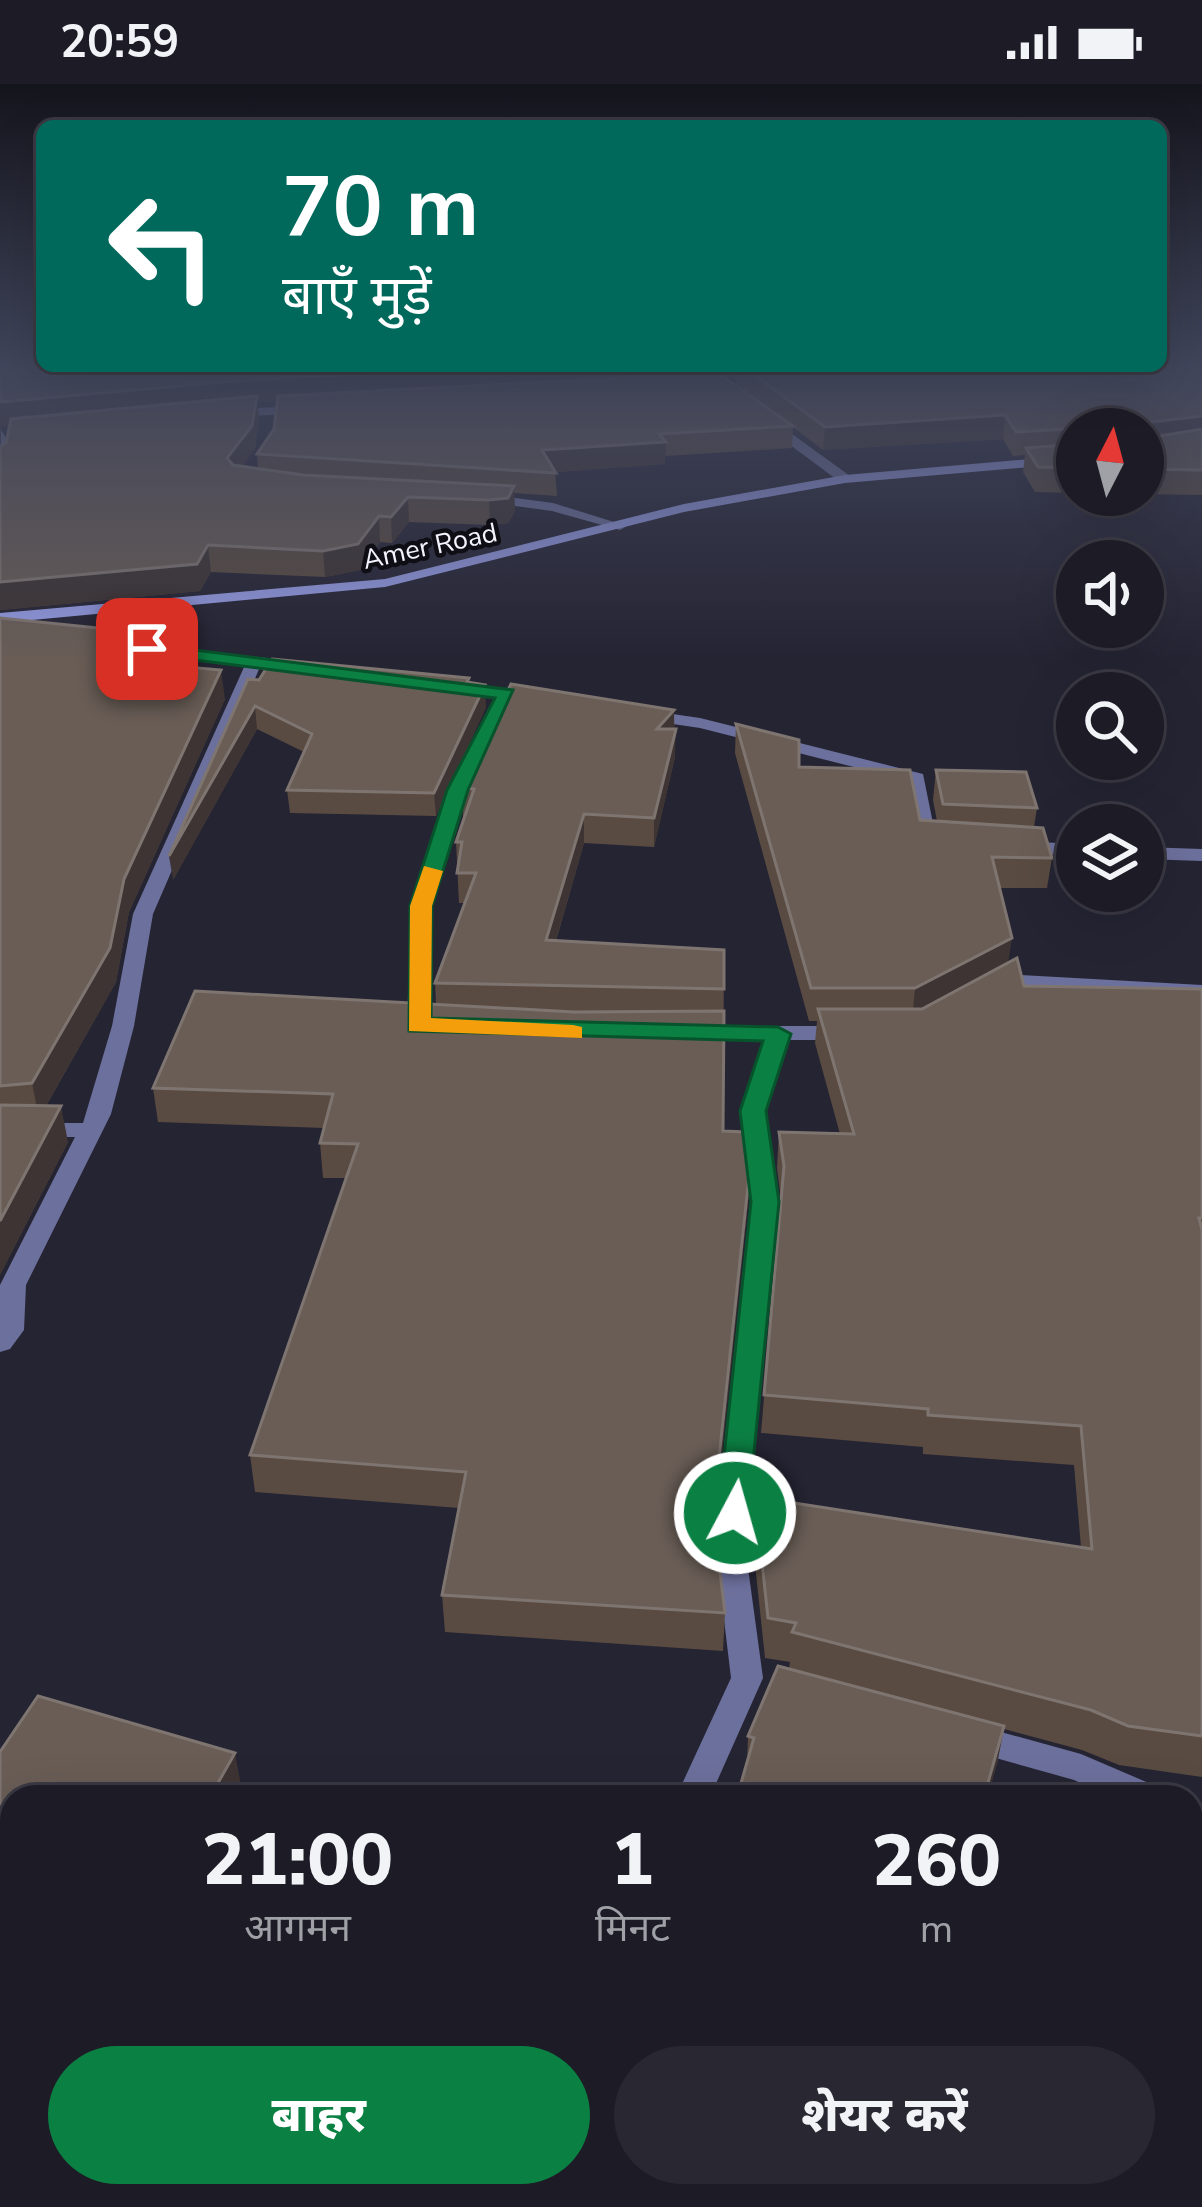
<!DOCTYPE html>
<html lang="hi">
<meta charset="utf-8">
<style>
body{margin:0;font-family:"Nunito Sans","Noto Sans Devanagari",sans-serif;background:#292832;color:#f1f3f6;height:100vh;display:flex;flex-direction:column;font-size:45px;white-space:nowrap}
*{box-sizing:border-box;margin:0}
p{font-size:39px;color:#a0a1a7}
.icon{flex:none;width:66px;height:66px;fill:none;stroke:currentColor;stroke-width:2;stroke-linecap:round;stroke-linejoin:round}
.map{position:relative;flex:1;overflow:hidden}
.side{position:absolute;left:0px;top:1701px;width:1203px;height:423px;display:flex;flex-direction:column;background:#1c1b26;border-radius:36px 36px 0 0;box-shadow:0 12px 48px #0002,0 0 0 3px #3a3943}
.side>*{flex:none}
.banner{position:absolute;left:36px;top:36px;width:1131px;height:252px;border-radius:18px;box-shadow:0 12px 48px #0002,0 0 0 3px #3a3943;background:#00695c;color:#fff;overflow:hidden}
.needle{width:78px;rotate:6deg}
.controls{position:absolute;left:1056px;top:324px;display:grid;gap:24px}
.controls a{display:grid;place-items:center;width:108px;height:108px;border-radius:50%;background:#1c1b26;box-shadow:0 12px 48px #0002,0 0 0 3px #3a3943;font-size:60px}
.pin{position:absolute;display:grid;place-items:center;width:102px;height:102px;color:#fff;margin:-51px;border-radius:24px;box-shadow:0 6px 18px #0006}
.me{position:absolute;width:132px;margin:-66px;rotate:6deg;stroke-linejoin:round;filter:drop-shadow(0 0 9px #0008)}
.turn{display:flex;align-items:center;gap:42px;height:252px;padding:0 48px;font-size:54px}
.turn .icon{width:156px;height:156px;stroke-width:2.5}
.turn b{display:block;font-size:84px;line-height:102px}
.eta{display:flex;justify-content:space-evenly;align-items:center;height:204px;text-align:center}
.eta b{font-size:72px;font-weight:800;line-height:84px}
.button{display:flex;gap:24px;margin-top:auto;padding:24px 48px}
.button a{flex:1;height:138px;border-radius:72px;background:#0b8043;color:#fff;font-size:48px;font-weight:800;line-height:138px;text-align:center}
.button a+a{background:#292832;color:#f1f3f6}
.status{display:flex;justify-content:space-between;align-items:center;height:84px;padding:0 60px;background:#1c1b26;direction:ltr}
.status svg{height:33px;fill:currentColor}
.map>svg:first-child{display:block}
.lines{fill:none;stroke-linecap:round;stroke-linejoin:round}
.minor{fill:#6c709c;fill-rule:evenodd}
.secondary{fill:#939ae0;fill-rule:evenodd}
.wall{fill:#594b41;fill-rule:evenodd}
.shaded-wall{fill:#3d3433}
.building{fill:#695d56;stroke:#7f7570;stroke-width:3}
.route{fill:#0b8043;stroke:#07532c;stroke-width:3}
.slow{fill:#f59e0b}
.labels{text-anchor:middle;stroke-width:9;stroke-linejoin:round;paint-order:stroke}
.far-street-label{font-size:27px;fill:#f4f4fe;stroke:#0f0e15}
</style>
<div class="status"><b>20:59</b><svg viewBox="0 0 49 12"><path d="M0 12V9h3v3zM5 12V6h3v6zM10 12V3h3v9zM15 12V0h3v12zM26 1h20v11H26zM47 4h2v5h-2z"/></svg></div>
<div class="map">
<svg width="1202" height="2123" viewBox="0 0 1202 2123">
<rect width="100%" height="100%" fill="#252433"/>
<g class="lines">
<g class="minor">
<polygon points="308,322 312,329 229,333 223,329 229,325"/>
<polygon points="762,334 770,334 850,392 850,398 840,398 762,340"/>
<polygon points="1,346 11,361 6,382 0,386"/>
<polygon points="485,410 553,419 627,442 620,446 552,427 480,417 480,411"/>
<polygon points="128,558 302,578 310,583 302,588 260,583 153,830 134,942 111,1030 26,1201 24,1246 10,1265 0,1268 0,1201 75,1053 0,1053 0,1039 83,1039 112,942 133,830 245,581 122,566 120,563"/>
<polygon points="501,606 515,610 467,706 431,822 429,936 437,942 426,949 410,946 407,941 411,822 449,706"/>
<polygon points="645,626 700,634 923,690 936,754 947,760 937,766 917,759 909,697 700,644 639,635 637,631"/>
<polygon points="1020,757 1077,760 1077,772 1013,767 1010,763"/>
<polygon points="1143,763 1202,765 1202,777 1143,775"/>
<polygon points="1003,890 1202,901 1202,913 1007,903 994,908 986,907 983,902"/>
<polygon points="695,942 846,942 857,949 846,956 787,956 765,1027 777,1118 746,1469 763,1594 710,1713 676,1713 731,1594 716,1469 753,1118 741,1027 765,956 687,954 684,949"/>
<polygon points="972,1640 1081,1670 1158,1703 1163,1713 1111,1713 1074,1696 960,1664 955,1654 960,1644"/>
<polygon points="1191,1719 1202,1723 1202,1754 1191,1750"/>
<polygon points="500,2112 542,2112 537,2123 495,2123"/>
</g>
<polygon class="secondary" points="1077,371 1077,379 845,399 684,428 385,503 0,539 0,529 385,495 684,420 845,391"/>
</g>
<g class="wall">
<path d="M0,280l42,2h1119l41,-2v131l-59,-1v-65h-66v64l-42,-1 -12,-20 2,-17 -12,1 -10,-17 -180,11 -30,-23 -1,21 -127,8v8l-110,8 2,24 -43,-3 1,18 -7,12 -18,2 -81,-3 -17,21 -12,-1 -20,28 -35,7 -114,-5 -11,19 -200,19zM737,289l-1,12 -15,-11zM278,317l-4,28 -17,25 1,15 -16,-3 13,-17 4,-30 -2,-17zM10,341l-4,18 -6,4 1,-21z"/>
<polygon points="0,534 157,550 160,580 225,615 129,828 116,898 46,1022 68,1058 0,1191"/>
<polygon points="469,594 469,598 486,623 436,732 290,729 287,706 304,668 257,645 173,796 259,596"/>
<polygon points="674,626 675,673 654,763 584,759 556,857 724,866 723,1047 750,1083 748,1118 714,1441 725,1529 723,1567 445,1548 442,1511 459,1424 255,1408 250,1371 346,1094 323,1094 320,1059 324,1044 158,1038 153,1004 436,920 435,899 465,819 459,819 456,758 463,733 462,704"/>
<polygon points="736,640 799,683 920,736 937,737 933,716 936,686 1037,724 1034,743 1052,774 1047,804 1000,804 1008,879 1024,902 1202,905 1202,1693 1119,1681 1082,1666 1004,1645 997,1680 747,1680 748,1652 789,1585 790,1578 765,1574 752,1452 755,1413 1081,1463 1074,1381 923,1370 923,1363 761,1349 781,1115 777,1084 779,1048 840,1050 815,959 817,937 809,937 735,669"/>
</g>
<g class="shaded-wall">
<polygon points="491,282 737,282 737,289 257,318 259,335 255,365 230,398 227,374 256,318 1,342 0,365 0,318 236,297"/>
<polygon points="1005,331 1003,355 823,366 825,343"/>
<polygon points="1202,332 1202,355 1143,362 1143,339"/>
<polygon points="666,358 665,380 543,389 542,366"/>
<polygon points="514,402 515,427 508,439 490,441 489,416"/>
<polygon points="408,413 409,438 392,459 391,433"/>
<polygon points="379,432 380,458 360,486 325,493 323,467"/>
<polygon points="208,461 211,488 200,507 0,526 0,498"/>
<polygon points="157,550 161,579 145,608 141,579"/>
<polygon points="221,586 225,615 129,828 116,898 39,1034 32,999"/>
<polygon points="485,601 486,623 436,732 434,709"/>
<polygon points="255,622 257,645 173,796 169,772"/>
<polygon points="674,626 674,654 657,645"/>
<polygon points="676,645 675,673 654,763 654,734"/>
<polygon points="584,730 584,759 547,887 546,856"/>
<polygon points="1012,854 1007,886 912,937 915,904"/>
<polygon points="61,1022 68,1058 0,1191 0,1137"/>
<polygon points="750,1083 748,1118 712,1469 713,1431"/>
<polygon points="1004,1642 997,1680 988,1713 984,1713"/>
<polygon points="235,1669 242,1707 239,1713 210,1713"/>
<polygon points="12,1902 12,1959 0,1979 0,1921"/>
<polygon points="677,2112 685,2112 682,2123 674,2123"/>
</g>
<g class="building">
<polygon points="0,280 42,280 42,282 491,282 236,297 0,318"/>
<polygon points="1161,280 1202,280 1202,332 1143,339 1147,354 1202,345 1202,386 1143,385 1143,345 1083,344 1016,348 1005,331 825,343 742,282 1161,282"/>
<polygon points="708,282 793,342 659,350 666,358 542,366 556,389 257,370 274,345 278,312 639,293 651,286"/>
<polygon points="257,312 252,342 227,374 233,381 303,391 514,402 508,414 489,416 408,413 391,433 379,432 358,460 323,467 208,461 197,480 0,498 0,363 6,359 11,335"/>
<polygon points="1077,360 1077,384 1038,383 1026,364"/>
<polygon points="0,534 157,550 141,579 221,586 124,795 110,864 32,999 0,1002"/>
<polygon points="272,575 469,594 467,598 485,601 434,709 287,706 312,650 255,622 169,772 248,595 259,596"/>
<polygon points="511,600 674,626 657,645 676,645 654,734 584,730 546,856 724,866 724,905 435,899 476,789 457,789 462,758 456,758 474,705 462,704 470,680"/>
<polygon points="736,640 799,656 799,683 910,686 920,736 1043,744 1052,774 992,773 1012,854 915,904 811,904"/>
<polygon points="936,686 1026,688 1037,724 943,720"/>
<polygon points="1017,874 1024,902 1202,905 1202,1134 1199,1134 1202,1146 1202,1652 1128,1642 1091,1626 792,1548 796,1539 768,1534 755,1413 1092,1465 1081,1342 928,1331 928,1325 764,1311 784,1082 779,1048 854,1050 818,925 922,925"/>
<polygon points="195,907 574,928 724,927 723,1047 746,1048 750,1083 713,1431 725,1529 442,1511 466,1388 250,1371 358,1060 320,1059 333,1010 153,1004"/>
<polygon points="0,1021 61,1022 0,1137"/>
<polygon points="778,1582 1004,1642 984,1713 737,1713 754,1654 748,1652"/>
<polygon points="38,1612 235,1669 210,1713 12,1713 12,1902 0,1921 0,1668"/>
<polygon points="97,2112 150,2112 178,2123 90,2123"/>
<polygon points="605,2112 677,2112 674,2123 602,2123"/>
</g>
<linearGradient id="sky" x2="0" y2="1"><stop stop-color="#14141c"/><stop offset="0.49" stop-color="#40455b"/><stop offset="1" stop-color="#40455b" stop-opacity="0"/></linearGradient>
<rect width="1202" height="577" fill="url(#sky)"/>
<polygon class="route" points="147,560 513,606 468,706 432,822 431,934 778,943 791,950 766,1027 779,1118 747,1438 723,1438 718,1429 751,1118 740,1027 763,957 409,947 410,822 447,706 495,614 140,569 138,565"/>
<polygon class="slow" points="424,782 443,787 432,822 431,934 573,941 582,943 582,954 409,947 410,822"/>
<g class="labels">
<g class="far-street-label">
<text transform="translate(430 462) rotate(-12)" y="9">Amer Road</text>
</g>
</g>
</svg>
<div class="controls">
<a><svg class="needle" viewBox="-14 -14 28 28"><path d="M0-13l5 13h-10z" fill="#e53935"/><path d="M0 13l5-13h-10z" fill="#a0a1a7"/></svg></a>
<a><svg class="icon" aria-label="sound" viewBox="0 0 24 24"><path d="M4 9h4l5-4v14l-5-4H4zM17 9q2 3 0 6"/></svg></a>
<a><svg class="icon" aria-label="search" viewBox="0 0 24 24"><circle cx="10" cy="10" r="6"/><path d="M15 15l6 6"/></svg></a>
<a><svg class="icon" aria-label="layers" viewBox="0 0 24 24"><path d="M12 4l9 5-9 5-9-5zM3 14l9 5 9-5"/></svg></a>
</div>
<div class="pin" style="left:147px;top:565px;background:#d93025"><svg class="icon" aria-label="arrive" viewBox="0 0 24 24"><path d="M6 21V4h12l-3 4 3 4H6"/></svg></div>
<svg class="me" style="left:735px;top:1429px" viewBox="-20 -20 40 40"><circle r="17" fill="#0b8043" stroke="#fff" stroke-width="3"/><path d="M0-11L8 9 0 5-8 9z" fill="#fff"/></svg>
<div class="banner">
<div class="turn"><svg class="icon" aria-label="left" viewBox="0 0 24 24"><path d="M17 20v-9H6M10 6l-5 5 5 5"/></svg><div><b>70 m</b>बाएँ मुड़ें</div></div>
</div>
<section class="side">
<div class="eta">
<div><b>21:00</b><p>आगमन</p></div>
<div><b>1</b><p>मिनट</p></div>
<div><b>260</b><p>m</p></div>
</div>
<div class="button"><a>बाहर</a><a>शेयर करें</a></div>
</section>
</div>
